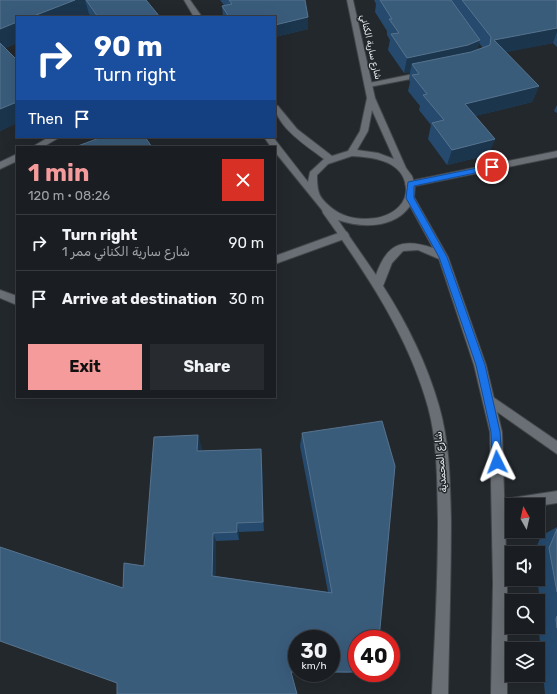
<!DOCTYPE html>
<meta charset="utf-8">
<style>
body{margin:0;font-family:Rubik,"Noto Sans Arabic",sans-serif;background:#272b2f;color:#f1f3f6;height:100vh;display:flex;flex-direction:column;font-size:15px;white-space:nowrap}
*{box-sizing:border-box;margin:0}
p{font-size:13px;color:#9fa2a5}
.icon{flex:none;width:22px;height:22px;fill:none;stroke:currentColor;stroke-width:2;stroke-linecap:round;stroke-linejoin:round}
.map{position:relative;flex:1;overflow:hidden}
.sheet{position:absolute;left:16px;top:146px;width:260px;height:252px;display:flex;flex-direction:column;background:#1a1e22;border-radius:0px;box-shadow:0 4px 16px #0002,0 0 0 1px #383c40}
.sheet>*{flex:none}
.top-card{position:absolute;left:16px;top:16px;width:260px;height:122px;border-radius:0px;box-shadow:0 4px 16px #0002,0 0 0 1px #383c40;background:#1a4fa0;color:#fff;overflow:hidden}
.needle{width:26px;rotate:352deg}
.fabs{position:absolute;left:505px;top:498px;display:grid;gap:8px}
.fabs a{display:grid;place-items:center;width:40px;height:40px;border-radius:0px;background:#1a1e22;box-shadow:0 4px 16px #0002,0 0 0 1px #383c40;font-size:20px}
.speed{position:absolute;left:288px;top:630px;display:flex;gap:8px;font-size:20px;font-weight:700;text-align:center}
.speed>*{display:grid;place-content:center;width:52px;height:52px;border-radius:50%;background:#1a1e22;box-shadow:0 4px 16px #0002,0 0 0 1px #383c40;line-height:1}
.speed small{font-size:10px;font-weight:400}
.speed .limit{border:6px solid #d22;background:#fff;color:#111}
.pin{position:absolute;display:grid;place-items:center;width:34px;height:34px;color:#fff;margin:-17px;border:2px solid #fff;border-radius:50%;box-shadow:0 1px 4px #0007}
.me{position:absolute;width:44px;margin:-22px;rotate:357deg;stroke-linejoin:round;filter:drop-shadow(0 0 3px #0008)}
.turn{display:flex;align-items:center;gap:14px;height:84px;padding:0 12px;font-size:18px}
.turn .icon{width:52px;height:52px;stroke-width:2.5}
.turn b{display:block;font-size:28px;line-height:34px}
.then{display:flex;align-items:center;height:38px;padding:0 12px;background:#0003;gap:8px;font-size:15px}
.round{display:grid;place-items:center;flex:none;width:42px;height:42px;border-radius:0px;background:#272b2f}
.head{display:flex;align-items:center;justify-content:space-between;height:68px;padding:0 12px}
h1{font-size:24px;font-weight:700;line-height:30px;color:#f59b9b}
.action{display:flex;gap:8px;margin-top:auto;padding:8px 12px}
.action a{flex:1;height:46px;border-radius:0px;background:#f59b9b;color:#111;font-size:16px;font-weight:700;line-height:46px;text-align:center}
.action a+a{background:#272b2f;color:#f1f3f6}
ul{padding:0;list-style:none}
li{display:flex;align-items:center;gap:12px;height:56px;padding:0 12px;border-top:1px solid #383c40}
li div{flex:1}
li b{display:block;font-size:15px}
li em{font-style:normal}
.map>svg:first-child{display:block}
.lines{fill:none;stroke-linecap:round;stroke-linejoin:round}
.minor-casing{stroke:#42464a;stroke-width:2}
.tertiary-casing{stroke:#42464a;stroke-width:2}
.minor{fill:#696f75;fill-rule:evenodd}
.tertiary{fill:#696f75;fill-rule:evenodd}
.wall{fill:#254a6d;fill-rule:evenodd}
.shaded-wall{fill:#1b354d}
.building{fill:#3a5c7b;stroke:#56738e}
.route{fill:#1a73e8;stroke:#114b97}
.labels{text-anchor:middle;stroke-width:3;stroke-linejoin:round;paint-order:stroke}
.far-street-label{font-size:9px;fill:#ebeff3;stroke:#23282d}
.street-label{font-size:10px;fill:#ebeff3;stroke:#23282d}
</style>
<div class="map">
<svg width="557" height="694" viewBox="0 0 557 694">
<rect width="100%" height="100%" fill="#23282d"/>
<g class="lines">
<g class="minor-casing">
<g id="minor">
<polygon points="423,72 426,72 426,76 369,87 365,85 369,83"/>
<polygon points="49,137 60,137 43,147 32,147"/>
<polygon points="557,151 557,157 410,187 405,184 410,181"/>
<polygon points="17,154 17,161 0,169 0,162"/>
<polygon points="344,231 347,232 349,235 347,238 275,264 275,256"/>
<polygon points="0,290 17,296 17,305 0,298"/>
<polygon points="490,395 557,441 557,454 486,404 484,400 486,396"/>
<polygon points="557,491 557,503 538,506 512,505 512,510 499,512 494,511 493,506 494,501 499,500"/>
</g>
</g>
<g class="tertiary-casing">
<g id="tertiary">
<polygon points="184,0 190,0 202,17 194,17"/>
<path d="M347,0h6l22,98 31,70 6,8 3,9 -1,12 34,60 38,108 16,67 5,151v111h-16l2,-111 -3,-151 -16,-67 -35,-106 -21,-9 -15,1 -11,12 -9,23c24,37 44,78 56,120 11,38 11,77 12,115 0,58 -2,115 -3,173h-16c3,-58 6,-115 6,-173 -1,-38 0,-77 -10,-114 -20,-72 -62,-134 -105,-194l-1,-3 -47,-58v-5h-4l-7,-10h9l35,45 2,-10 14,-13c-16,-12 -49,-33 -49,-54l3,1 19,23 35,27 16,-5 12,-20 7,-33zM372,110l22,49 -16,-6 -21,-3 11,-19zM352,156c19,1 47,4 53,26 2,7 1,15 -3,21 -14,20 -51,20 -69,6 -14,-11 -16,-16 -16,-34l11,-11zM410,206l23,42c-30,-10 -46,-5 -57,27l-38,-55c23,8 56,9 72,-14z"/>
</g>
</g>
<use href="#minor" class="minor"/>
<use href="#tertiary" class="tertiary"/>
</g>
<g class="wall">
<polygon points="0,0 146,0 160,17 91,17 89,14 5,48 17,60 17,123 0,131"/>
<polygon points="220,0 305,0 308,29 275,37 275,17 223,17 222,6 224,5"/>
<path d="M374,0h183v47l-4,-4 -48,9 34,34 -7,16 -57,14 20,23 -7,16 -41,10 -19,-26 3,-14 -12,-15 1,-4 -12,-15 2,-9 -1,-2 1,-8 -6,1 -16,-23 2,-10 -3,-5v-4l-12,-19 1,-8zM479,43l4,5 -6,2z"/>
<polygon points="557,105 557,113 554,111"/>
<polygon points="302,433 357,671 348,673 331,672 331,639 297,639 297,672 291,672 123,588 144,566 202,448 202,451 261,449 262,461 264,531 239,532 239,540 216,541 216,576 328,592 300,446"/>
<polygon points="557,527 557,694 545,694 538,622 542,613 537,579 538,579 538,553 534,553 541,536"/>
</g>
<g class="shaded-wall">
<polygon points="75,0 85,0 89,14 83,17 31,17"/>
<polygon points="308,17 308,29 275,37 275,25"/>
<polygon points="17,22 17,43 0,50 0,29"/>
<polygon points="557,28 557,32 553,43 488,56 494,40"/>
<polygon points="480,40 476,55 412,64 410,72 404,73 407,58"/>
<polygon points="539,86 532,102 460,120 465,104"/>
<polygon points="17,102 17,123 0,131 0,109"/>
<polygon points="495,139 488,155 447,165 452,150"/>
<polygon points="198,435 202,448 202,463 197,451"/>
<polygon points="261,449 262,461 264,531 263,522"/>
<polygon points="237,523 239,532 239,540 237,532"/>
<polygon points="213,533 216,541 216,582 212,576"/>
</g>
<g class="building">
<polygon points="0,0 75,0 31,17 17,17 17,22 0,29"/>
<polygon points="86,0 146,0 160,17 98,17"/>
<polygon points="229,0 305,0 308,17 275,25 275,17 229,17 222,6 232,4"/>
<polygon points="380,0 451,0 480,40 468,45 407,58 391,34 399,33 389,19 392,19"/>
<polygon points="462,0 557,0 557,28 494,40 539,86 465,104 495,139 452,150 432,123 444,120 423,95 427,94 412,75 419,74 412,64 471,52 490,45 491,37"/>
<polygon points="0,43 17,60 17,102 0,109"/>
<polygon points="102,137 145,137 152,147 75,147"/>
<polygon points="382,421 395,466 379,639 357,639 357,671 352,672 331,672 331,639 297,639 297,672 291,672 297,694 117,694 117,683 0,641 0,547 123,588 124,563 144,566 154,437 198,435 197,451 261,449 263,522 237,523 237,532 213,533 212,576 332,593 302,433"/>
<polygon points="557,529 557,592 549,548"/>
<polygon points="557,616 557,628 556,619"/>
</g>
<polygon class="route" points="492,165 495,167 494,169 414,186 414,198 447,257 485,365 500,432 502,462 501,465 497,467 493,465 492,462 491,432 476,365 439,257 406,198 408,182"/>
<g class="labels">
<g class="far-street-label">
<text transform="translate(371 47) rotate(77)" y="3">شارع سارية الكناني</text>
</g>
<g class="street-label">
<text transform="translate(440 462) rotate(-95)" y="4">شارع المحمدية</text>
</g>
</g>
</svg>
<div class="fabs">
<a><svg class="needle" viewBox="-14 -14 28 28"><path d="M0-13l5 13h-10z" fill="#e53935"/><path d="M0 13l5-13h-10z" fill="#9fa2a5"/></svg></a>
<a><svg class="icon" aria-label="sound" viewBox="0 0 24 24"><path d="M4 9h4l5-4v14l-5-4H4zM17 9q2 3 0 6"/></svg></a>
<a><svg class="icon" aria-label="search" viewBox="0 0 24 24"><circle cx="10" cy="10" r="6"/><path d="M15 15l6 6"/></svg></a>
<a><svg class="icon" aria-label="layers" viewBox="0 0 24 24"><path d="M12 4l9 5-9 5-9-5zM3 14l9 5 9-5"/></svg></a>
</div>
<div class="speed"><div>30<small>km/h</small></div><div class="limit">40</div></div>
<div class="pin" style="left:492px;top:167px;background:#d93025"><svg class="icon" aria-label="arrive" viewBox="0 0 24 24"><path d="M6 21V4h12l-3 4 3 4H6"/></svg></div>
<svg class="me" style="left:497px;top:462px" viewBox="-20 -20 40 40"><path d="M0-17L14 15 0 8-14 15z" fill="#1a73e8" stroke="#fff" stroke-width="4"/></svg>
<div class="top-card">
<div class="turn"><svg class="icon" aria-label="right" viewBox="0 0 24 24"><path d="M7 20v-9h11M14 6l5 5-5 5"/></svg><div><b>90 m</b>Turn right</div></div>
<div class="then">Then<svg class="icon" aria-label="arrive" viewBox="0 0 24 24"><path d="M6 21V4h12l-3 4 3 4H6"/></svg></div>
</div>
<section class="sheet">
<div class="head"><div><h1>1 min</h1><p>120 m · 08:26</p></div><a class="round" style="background:#d93025;color:#fff"><svg class="icon" aria-label="close" viewBox="0 0 24 24"><path d="M6 6l12 12M18 6L6 18"/></svg></a></div>
<ul>
<li><svg class="icon" aria-label="right" viewBox="0 0 24 24"><path d="M7 20v-9h11M14 6l5 5-5 5"/></svg><div><b>Turn right</b><p>شارع سارية الكناني ممر 1</p></div><em>90 m</em></li>
<li><svg class="icon" aria-label="arrive" viewBox="0 0 24 24"><path d="M6 21V4h12l-3 4 3 4H6"/></svg><div><b>Arrive at destination</b></div><em>30 m</em></li>
</ul>
<div class="action"><a>Exit</a><a>Share</a></div>
</section>
</div>
